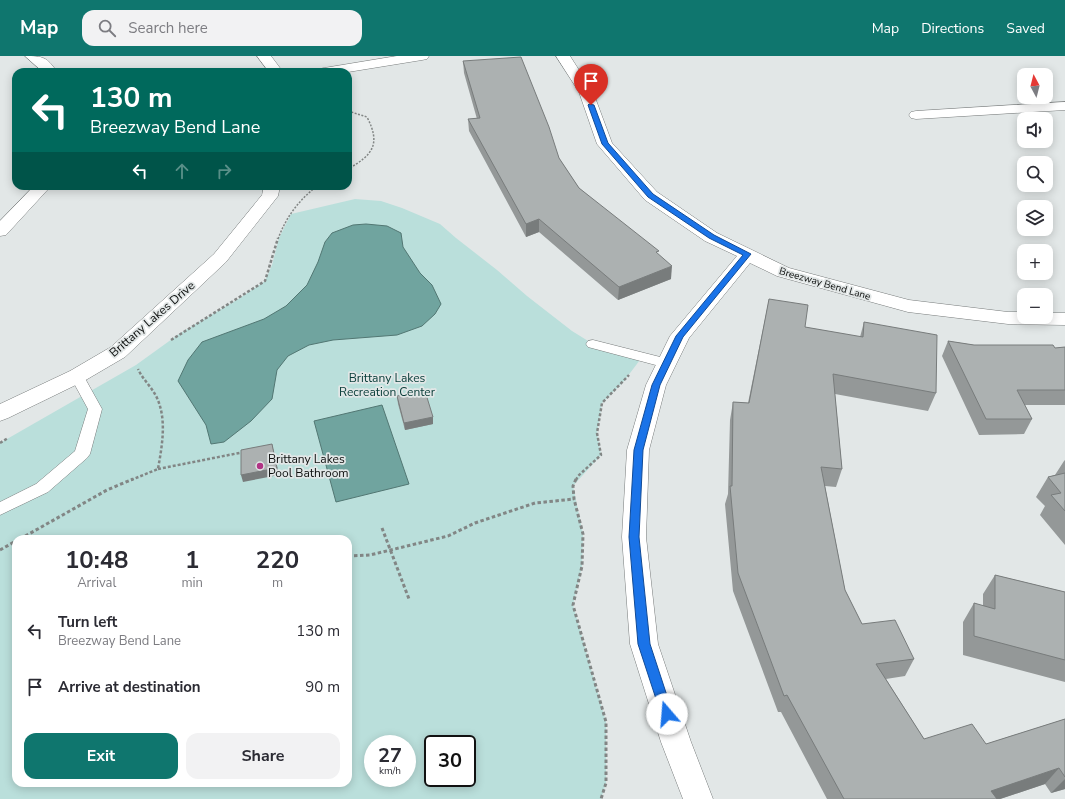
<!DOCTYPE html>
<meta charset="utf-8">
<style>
body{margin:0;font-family:"Nunito Sans",sans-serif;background:#f2f2f3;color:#2b2b33;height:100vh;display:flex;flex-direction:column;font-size:15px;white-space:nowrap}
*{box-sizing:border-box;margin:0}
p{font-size:13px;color:#7c7c81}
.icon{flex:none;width:22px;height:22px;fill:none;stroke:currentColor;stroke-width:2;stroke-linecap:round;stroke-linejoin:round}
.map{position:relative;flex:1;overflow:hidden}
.panel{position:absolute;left:12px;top:479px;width:340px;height:252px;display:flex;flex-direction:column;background:#fff;border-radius:12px;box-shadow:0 2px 10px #0003}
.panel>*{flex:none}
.top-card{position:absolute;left:12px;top:12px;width:340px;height:122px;border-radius:12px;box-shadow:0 2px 10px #0003;background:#00695c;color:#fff;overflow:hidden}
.needle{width:26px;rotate:353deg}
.tools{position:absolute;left:1017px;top:12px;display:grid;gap:8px}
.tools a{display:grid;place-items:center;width:36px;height:36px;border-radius:8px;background:#fff;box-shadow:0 2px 10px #0003;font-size:20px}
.speed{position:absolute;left:364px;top:679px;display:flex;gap:8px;font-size:20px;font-weight:700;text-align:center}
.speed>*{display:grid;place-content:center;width:52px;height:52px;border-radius:50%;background:#fff;box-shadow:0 2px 10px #0003;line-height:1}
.speed small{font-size:10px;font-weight:400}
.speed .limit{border:2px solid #111;border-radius:6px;background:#fff;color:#111}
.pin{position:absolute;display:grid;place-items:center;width:34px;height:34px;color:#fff;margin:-41px -17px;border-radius:50% 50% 50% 0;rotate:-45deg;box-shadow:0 0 4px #0007}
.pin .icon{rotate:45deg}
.me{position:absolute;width:44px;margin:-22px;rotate:342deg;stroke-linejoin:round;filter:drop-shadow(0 0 3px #0008)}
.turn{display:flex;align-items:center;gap:14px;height:84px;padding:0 12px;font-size:18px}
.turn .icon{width:52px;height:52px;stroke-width:2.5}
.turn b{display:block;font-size:28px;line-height:34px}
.lanes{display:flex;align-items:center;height:38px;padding:0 12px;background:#0003;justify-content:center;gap:20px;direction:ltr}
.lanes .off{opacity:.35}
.eta{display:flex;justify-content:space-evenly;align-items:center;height:68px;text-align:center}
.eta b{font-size:24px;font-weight:700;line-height:28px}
.cta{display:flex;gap:8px;margin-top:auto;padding:8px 12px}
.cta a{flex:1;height:46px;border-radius:12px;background:#0f766e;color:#fff;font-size:16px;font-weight:700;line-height:46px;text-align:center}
.cta a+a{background:#f2f2f3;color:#2b2b33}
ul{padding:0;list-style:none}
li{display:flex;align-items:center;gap:12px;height:56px;padding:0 12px}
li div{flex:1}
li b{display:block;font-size:15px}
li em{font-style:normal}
header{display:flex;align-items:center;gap:24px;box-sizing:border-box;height:56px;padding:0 20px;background:#0f766e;color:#fff}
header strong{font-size:19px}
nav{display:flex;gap:22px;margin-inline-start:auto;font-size:14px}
.search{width:280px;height:36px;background:#f2f2f3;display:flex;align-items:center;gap:10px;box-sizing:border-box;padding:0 14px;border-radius:12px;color:#7c7c81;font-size:15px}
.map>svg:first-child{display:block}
.green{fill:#badfdb;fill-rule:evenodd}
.water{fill:#70a49f;stroke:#527773}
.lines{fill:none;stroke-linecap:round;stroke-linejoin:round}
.lane-casing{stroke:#787c7c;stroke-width:1}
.street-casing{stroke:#787c7c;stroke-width:1}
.path-far2{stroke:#828685;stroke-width:1.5;stroke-dasharray:2 1.5;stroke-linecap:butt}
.path-far1{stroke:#828685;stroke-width:2.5;stroke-dasharray:3 2;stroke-linecap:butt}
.path{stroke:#828685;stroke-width:3;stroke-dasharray:3.5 2.5;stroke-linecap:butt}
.lane{fill:#fff;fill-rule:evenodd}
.street{fill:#fff;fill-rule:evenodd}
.wall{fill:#949898}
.shaded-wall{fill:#787c7c}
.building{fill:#acb1b1;stroke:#787c7c}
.route{fill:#1a73e8;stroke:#114b97}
.poi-dot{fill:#b13485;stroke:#e2e7e7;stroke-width:1.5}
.labels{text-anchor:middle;stroke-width:3.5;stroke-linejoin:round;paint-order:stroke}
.far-street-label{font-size:10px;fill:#0c0e0d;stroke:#e2e7e7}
.street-label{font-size:12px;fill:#0c0e0d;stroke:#e2e7e7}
.park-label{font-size:12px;fill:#053a36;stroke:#e2e7e7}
.poi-label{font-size:12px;fill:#0c0e0d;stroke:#e2e7e7;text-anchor:start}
</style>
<header>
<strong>Map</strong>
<div class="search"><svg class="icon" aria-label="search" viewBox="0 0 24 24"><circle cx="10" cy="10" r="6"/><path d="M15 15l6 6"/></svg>Search here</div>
<nav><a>Map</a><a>Directions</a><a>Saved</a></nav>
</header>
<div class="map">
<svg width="1065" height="743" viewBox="0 0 1065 743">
<rect width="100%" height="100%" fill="#e2e7e7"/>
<path class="green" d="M355,143l26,2 21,7 38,16 16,14 41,32 30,26 45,35 21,13 50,12 -19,25 -22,22 -5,30 4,22 -28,31 10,48 -1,32 -9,39 33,117v61l-5,16h-601v-356l136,-78 43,-31 61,-36 25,-17 7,-16 7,-27 12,-24zM16,483h332v244h-332zM373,688h34v34h-34zM433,688h34v34h-34z"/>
<g class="water">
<polygon points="366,168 387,170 401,177 403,191 420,217 432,229 441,248 435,258 422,270 397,279 333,284 309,289 288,300 277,314 272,343 251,365 224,386 211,388 206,369 178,325 188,304 202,286 264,263 286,250 307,229 318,206 325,186 332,177 353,169"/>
<polygon points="382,349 409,428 336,446 314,365"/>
</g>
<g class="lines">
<g class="lane-casing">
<g id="lane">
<polygon points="593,284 672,304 674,307 672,310 667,312 588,291 586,288 588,285"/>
<polygon points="77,315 82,317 102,353 90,398 87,402 48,436 0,459 0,446 36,428 75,395 88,353 70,320 72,317"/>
</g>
</g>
<g class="street-casing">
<g id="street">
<path d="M25,0c18,0 22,1 32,16h-14z"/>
<polygon points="257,0 271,0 283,16 269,16"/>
<polygon points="397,0 429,0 427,3 422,4 348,16 317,16 319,13 324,12"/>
<polygon points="556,0 570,0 593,36 612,87 657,136 717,177 789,212 909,244 1008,256 1024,256 1024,261 1046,261 1046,257 1065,257 1065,269 1008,268 908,256 777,220 750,207 689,282 666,329 649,394 646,481 658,588 691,686 713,743 683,743 661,686 630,588 622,481 627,394 646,329 670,280 737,200 705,185 645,144 597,88 579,36"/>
<polygon points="1065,46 1065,54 916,63 911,62 909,59 911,56 916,55"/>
<polygon points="34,130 51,130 6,179 0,180 0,165"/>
<polygon points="264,130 280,130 278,140 226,206 125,301 84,325 8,362 0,365 0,348 70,315 111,291 214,198 262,139"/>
</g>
</g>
<g class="path-far2">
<path d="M348,55l19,6c14,27 6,38 -19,52"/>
<path d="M278,183c8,-22 21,-39 39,-53"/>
</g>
<g class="path-far1">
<polyline points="171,284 265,225 278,182"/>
<polyline points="0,387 8,382"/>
<polyline points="158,413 244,396"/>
<path d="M131,424l27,-11c4,-23 9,-49 -1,-71 -5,-11 -14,-18 -19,-29"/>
<polyline points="576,424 578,420 601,399 597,377 602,347 629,319"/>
</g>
<g class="path">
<polyline points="576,423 573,430 574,443 583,478 582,510 573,549 606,666 606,727 601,743"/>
<polyline points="382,472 409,543"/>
<polyline points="20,483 107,434 133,423"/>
<polyline points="0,494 16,485"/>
<polyline points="348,500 370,499 448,480 475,467 535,447 574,443"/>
</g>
<use href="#lane" class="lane"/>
<use href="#street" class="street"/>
</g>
<g class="wall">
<polygon points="463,5 559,102 579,132 659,199 671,223 618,244 539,176 526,181 469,75 468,63 477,63 464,17"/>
<polygon points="769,243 805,271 860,281 864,266 936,337 928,355 835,338 842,413 836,431 825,430 845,534 862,568 914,603 905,620 886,623 924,683 986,688 1065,663 1065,733 1051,737 1045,728 1000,743 827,743 781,656 778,656 733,535 725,448 728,438 730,364 733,346 748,347"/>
<polygon points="948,285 974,289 1055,292 1065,291 1065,349 1025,349 1032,363 1024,378 979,379 942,300"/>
<polygon points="397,340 433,361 433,368 405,374 398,348"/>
<polygon points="1065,404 1065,489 1040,459 1045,450 1036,441 1048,421 1055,419 1064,405"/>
<polygon points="995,519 1065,536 1065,626 963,599 963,566 974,547 983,550 983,538"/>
</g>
<g class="shaded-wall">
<polygon points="539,163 539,176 526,181 526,168"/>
<polygon points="672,210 671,223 618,244 619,231"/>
<polygon points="433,361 433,368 405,374 404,367"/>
<polygon points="272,388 279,419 243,426 241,419"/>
<polygon points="1059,712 1045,728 1000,743 985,743 991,735"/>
<polygon points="1065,723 1065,733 1051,737"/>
</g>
<g class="building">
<polygon points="521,1 549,71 559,102 579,132 659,195 656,196 672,210 619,231 539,163 526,168 468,63 480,62 463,5"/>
<polygon points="769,243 808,249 805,271 863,281 864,266 937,279 936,337 833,318 842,413 821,411 845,534 862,568 895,564 914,603 876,608 924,683 972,668 986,688 1065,663 1065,721 1059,712 991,735 997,743 844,743 787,639 784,640 738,517 730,430 732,430 733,346 749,347"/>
<polygon points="948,285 974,289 1053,289 1055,292 1065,291 1065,334 1017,334 1032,363 986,363"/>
<polygon points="425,335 433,361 404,367 397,340"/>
<polygon points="272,388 277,412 241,419 241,394"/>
<polygon points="1065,417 1065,455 1051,439 1061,437 1048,421"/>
<polygon points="995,519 1065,536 1065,604 974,580 974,547 995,553"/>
</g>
<polygon class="route" points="589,48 594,49 608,87 653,138 714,179 751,198 683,281 660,329 643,394 639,481 650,588 673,658 671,662 667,663 663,662 661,658 638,588 629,481 634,394 652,329 676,280 743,199 709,182 648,141 602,88 588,49"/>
<circle class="poi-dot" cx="260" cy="410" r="4"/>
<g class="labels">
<g class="far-street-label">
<text transform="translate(825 227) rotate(16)" y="4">Breezway Bend Lane</text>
</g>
<g class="street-label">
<text transform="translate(152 263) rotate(-41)" y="4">Brittany Lakes Drive</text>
</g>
<g class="park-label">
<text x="387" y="326">Brittany Lakes<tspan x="387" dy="14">Recreation Center</tspan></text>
</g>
<g class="poi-label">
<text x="268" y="407">Brittany Lakes<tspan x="268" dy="14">Pool Bathroom</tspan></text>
</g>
</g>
</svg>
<div class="tools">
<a><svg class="needle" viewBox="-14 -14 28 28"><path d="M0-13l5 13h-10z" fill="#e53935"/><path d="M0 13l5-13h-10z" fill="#7c7c81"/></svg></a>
<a><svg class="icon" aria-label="sound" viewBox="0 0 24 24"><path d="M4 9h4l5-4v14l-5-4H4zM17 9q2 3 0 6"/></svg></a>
<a><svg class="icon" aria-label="search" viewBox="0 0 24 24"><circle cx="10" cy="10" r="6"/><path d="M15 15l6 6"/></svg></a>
<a><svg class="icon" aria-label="layers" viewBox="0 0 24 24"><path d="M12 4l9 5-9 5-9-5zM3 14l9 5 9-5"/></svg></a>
<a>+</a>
<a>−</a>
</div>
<div class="speed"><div>27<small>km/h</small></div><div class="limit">30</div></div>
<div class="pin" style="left:591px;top:49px;background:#d93025"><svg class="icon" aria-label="arrive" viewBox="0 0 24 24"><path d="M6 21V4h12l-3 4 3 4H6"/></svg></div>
<svg class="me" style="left:667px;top:658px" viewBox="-20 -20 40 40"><circle r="19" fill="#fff"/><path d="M0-13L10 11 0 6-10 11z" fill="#1a73e8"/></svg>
<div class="top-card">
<div class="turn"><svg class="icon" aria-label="left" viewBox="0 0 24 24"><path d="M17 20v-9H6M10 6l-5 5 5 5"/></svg><div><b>130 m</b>Breezway Bend Lane</div></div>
<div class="lanes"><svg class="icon" aria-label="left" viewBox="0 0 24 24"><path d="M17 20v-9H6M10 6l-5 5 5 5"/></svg><svg class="icon off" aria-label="ahead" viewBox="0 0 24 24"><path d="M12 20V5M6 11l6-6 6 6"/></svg><svg class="icon off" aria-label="right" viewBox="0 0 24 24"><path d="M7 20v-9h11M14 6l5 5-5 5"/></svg></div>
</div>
<section class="panel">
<div class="eta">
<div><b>10:48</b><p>Arrival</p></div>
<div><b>1</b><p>min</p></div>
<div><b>220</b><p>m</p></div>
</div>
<ul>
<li><svg class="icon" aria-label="left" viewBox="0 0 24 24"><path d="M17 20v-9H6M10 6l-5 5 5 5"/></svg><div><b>Turn left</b><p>Breezway Bend Lane</p></div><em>130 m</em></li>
<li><svg class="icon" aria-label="arrive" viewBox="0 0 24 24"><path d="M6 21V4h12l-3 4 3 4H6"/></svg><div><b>Arrive at destination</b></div><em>90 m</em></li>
</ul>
<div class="cta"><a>Exit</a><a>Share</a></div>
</section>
</div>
